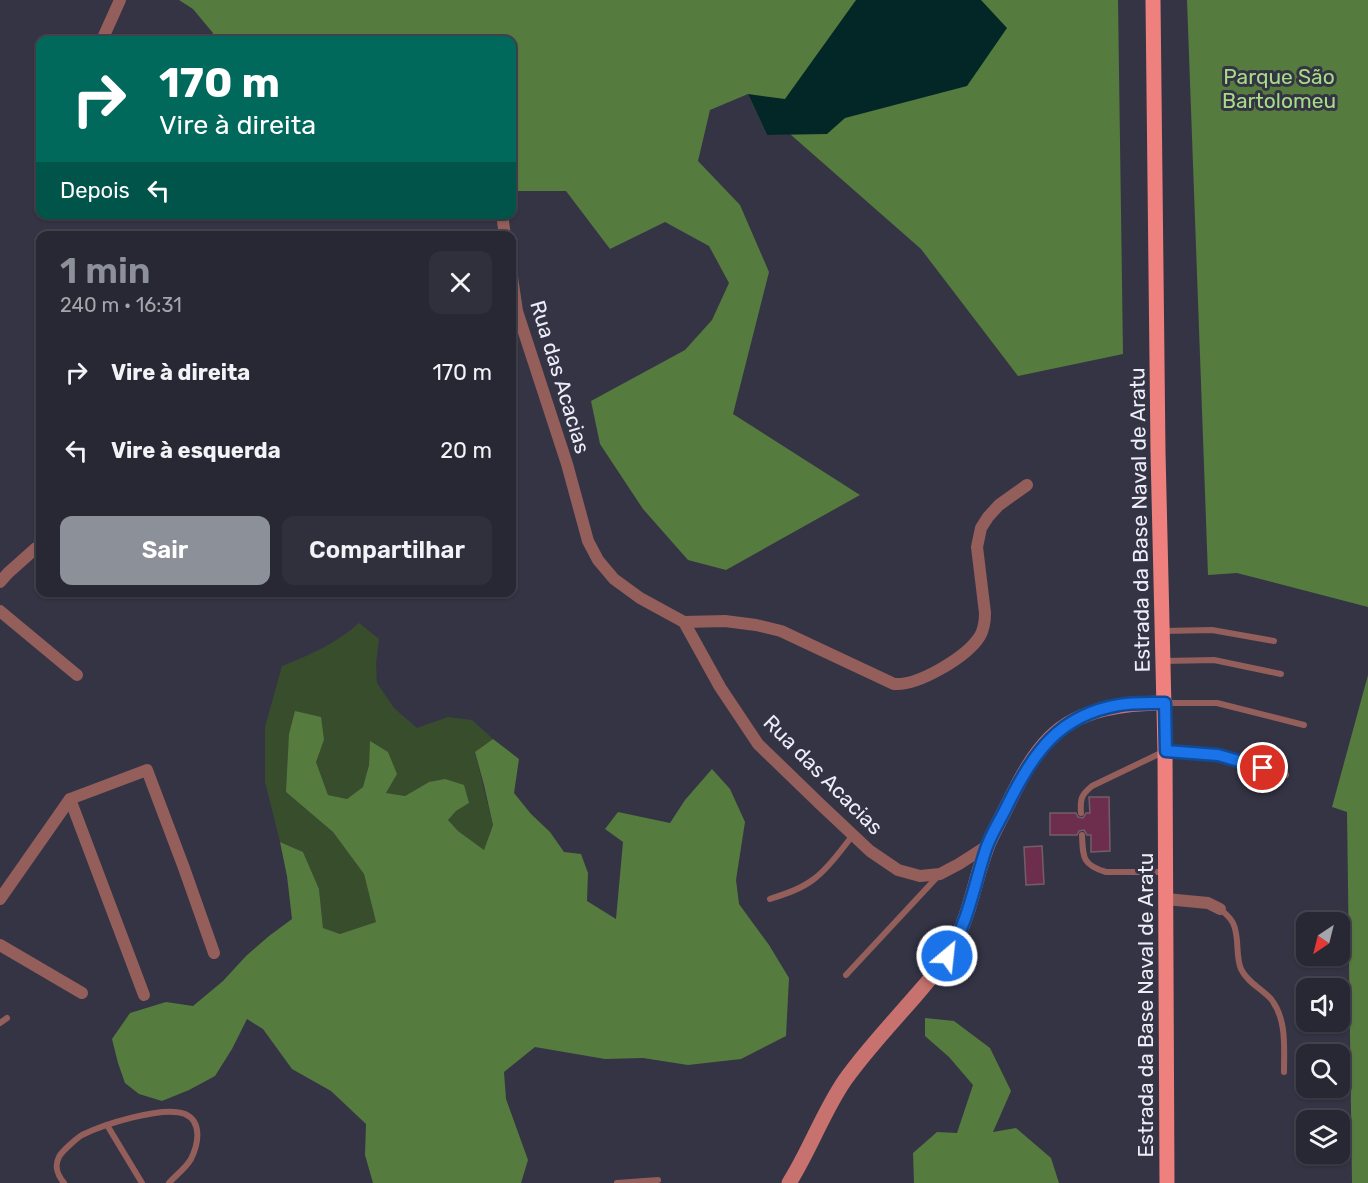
<!DOCTYPE html>
<html lang="pt">
<meta charset="utf-8">
<style>
body{margin:0;font-family:Rubik,sans-serif;background:#302f3c;color:#f1f3f6;height:100vh;display:flex;flex-direction:column;font-size:22px;white-space:nowrap}
*{box-sizing:border-box;margin:0}
p{font-size:20px;color:#a5a5ac}
.icon{flex:none;width:33px;height:33px;fill:none;stroke:currentColor;stroke-width:2;stroke-linecap:round;stroke-linejoin:round}
.map{position:relative;flex:1;overflow:hidden}
.side{position:absolute;left:36px;top:231px;width:480px;height:366px;display:flex;flex-direction:column;background:#282734;border-radius:12px;box-shadow:0 2px 4px #0004,0 0 0 2px #44444f}
.side>*{flex:none}
.hud{position:absolute;left:36px;top:36px;width:480px;height:183px;border-radius:12px;box-shadow:0 2px 4px #0004,0 0 0 2px #44444f;background:#00695c;color:#fff;overflow:hidden}
.needle{width:39px;rotate:215deg}
.fabs{position:absolute;left:1296px;top:912px;display:grid;gap:12px}
.fabs a{display:grid;place-items:center;width:54px;height:54px;border-radius:12px;background:#282734;box-shadow:0 2px 4px #0004,0 0 0 2px #44444f;font-size:30px}
.pin{position:absolute;display:grid;place-items:center;width:51px;height:51px;color:#fff;margin:-26px;border:3px solid #fff;border-radius:50%;box-shadow:0 2px 6px #0007}
.me{position:absolute;width:66px;margin:-33px;rotate:28deg;stroke-linejoin:round;filter:drop-shadow(0 0 4px #0008)}
.turn{display:flex;align-items:center;gap:21px;height:126px;padding:0 24px;font-size:27px}
.turn .icon{width:78px;height:78px;stroke-width:2.5}
.turn b{display:block;font-size:42px;line-height:51px}
.then{display:flex;align-items:center;height:57px;padding:0 24px;background:#0003;gap:12px;font-size:22px}
.round{display:grid;place-items:center;flex:none;width:63px;height:63px;border-radius:12px;background:#302f3c}
.head{display:flex;align-items:center;justify-content:space-between;height:102px;padding:0 24px}
h1{font-size:36px;font-weight:600;line-height:45px;color:#8c9099}
.primary-button{display:flex;gap:12px;margin-top:auto;padding:12px 24px}
.primary-button a{flex:1;height:69px;border-radius:12px;background:#8c9099;color:#fff;font-size:24px;font-weight:600;line-height:69px;text-align:center}
.primary-button a+a{background:#302f3c;color:#f1f3f6}
ul{padding:0;list-style:none}
li{display:flex;align-items:center;gap:18px;height:78px;padding:0 24px}
li div{flex:1}
li b{display:block;font-size:22px}
li em{font-style:normal}
.map>svg:first-child{display:block}
.green{fill:#384d2c}
.forest{fill:#567b3e}
.water{fill:#032727}
.building{fill:#6d2e4e;stroke:#725e67;stroke-width:1.5}
.lines{fill:none;stroke-linecap:round;stroke-linejoin:round}
.lane{stroke:#945e5b;stroke-width:6}
.street{stroke:#945e5b;stroke-width:12}
.secondary{stroke:#c7726e;stroke-width:15}
.primary{stroke:#ee817d;stroke-width:15}
.route-casing{stroke:#114b97;stroke-width:15}
.route{stroke:#1a73e8;stroke-width:10}
.labels{text-anchor:middle;stroke-width:6;stroke-linejoin:round;paint-order:stroke}
.park-label{font-size:21px;fill:#a6dc85;stroke:#353445}
.street-label{font-size:21px;fill:#ededf8;stroke:#353445}
</style>
<div class="map">
<svg width="1368" height="1183" viewBox="0 0 1368 1183">
<rect width="100%" height="100%" fill="#353445"/>
<path class="green" d="M359,623l20,16 -3,25 1,19 17,25 23,20 31,-11 24,3 21,19 -18,14 18,72 -9,25 -26,-19 -10,-11 8,-9 13,-8 -40,-21 -24,14 -20,-3 -15,-51 -1,23 -6,22 -16,12 -19,-4 -12,-33 8,-22 -38,52 47,40 31,42 12,48 -36,12 -17,-6 -4,-39 -16,-37 -23,-10 -15,-60v-55l17,-61c28,-11 55,-23 77,-43z"/>
<g class="forest">
<polygon points="179,0 1118,0 1123,354 1018,376 921,249 790,134 767,135 748,94 710,110 698,161 740,205 769,272 733,414 860,495 726,570 688,560 643,509 600,444 591,401 685,350 712,320 729,283 709,246 665,222 610,249 566,191 512,191 512,40 210,40 213,33 193,9"/>
<polygon points="1187,0 1368,0 1368,607 1237,573 1208,575"/>
<polygon points="1368,675 1368,1183 1352,1183 1347,812 1332,807"/>
<polygon points="295,711 321,717 324,740 316,762 328,795 347,799 363,787 369,765 370,741 388,752 397,774 386,793 405,796 429,782 445,779 464,785 469,803 456,811 448,820 458,831 484,850 493,825 484,785 475,752 493,739 519,759 514,793 531,814 550,832 564,852 581,854 588,873 587,901 616,919 623,842 605,829 618,812 670,823 685,800 712,769 730,789 745,822 736,880 739,904 769,945 789,978 786,1036 741,1059 688,1065 643,1058 605,1059 535,1047 504,1072 506,1099 528,1160 521,1183 373,1183 365,1155 366,1124 331,1091 292,1069 263,1029 247,1019 232,1049 215,1076 189,1090 162,1101 139,1094 125,1083 118,1063 112,1039 130,1013 166,1002 193,1006 223,981 246,956 269,936 292,919 287,876 280,842 303,852 319,889 323,928 340,934 376,922 364,874 333,832 286,792 289,734"/>
<polygon points="925,1018 954,1021 990,1048 1011,1091 993,1132 1016,1128 1051,1158 1059,1183 914,1183 913,1153 937,1132 957,1133 973,1085 949,1057 925,1036"/>
</g>
<polygon class="water" points="856,0 981,0 1007,28 967,86 845,118 827,134 767,135 748,94 785,99"/>
<g class="building">
<polygon points="1089,797 1109,797 1110,851 1091,852 1091,835 1087,835 1084,830 1079,831 1077,835 1050,835 1050,813 1076,813 1078,817 1083,818 1086,813 1090,813"/>
<polygon points="1042,846 1044,884 1026,885 1024,847"/>
</g>
<g class="lines">
<g class="lane">
<polyline points="1163,631 1212,630 1274,641"/>
<polyline points="1164,661 1214,660 1281,674"/>
<polyline points="1165,703 1217,703 1304,725"/>
<path d="M1081,813c-1,-14 0,-18 11,-27l73,-35 53,4 68,20"/>
<path d="M1082,835c1,22 0,30 24,37h60"/>
<path d="M770,899c15,-5 31,-10 44,-20 15,-11 27,-29 39,-44"/>
<path d="M1220,909c5,4 10,8 13,14 7,14 2,32 8,46 6,13 21,20 30,30 16,20 13,49 13,73"/>
<polyline points="846,975 940,874"/>
<polyline points="0,1023 7,1018"/>
<polyline points="107,1125 142,1183"/>
<path d="M64,1183c-6,-7 -10,-17 -5,-26 2,-5 18,-19 23,-22 20,-10 81,-30 103,-21 18,8 13,31 6,45 -5,9 -15,16 -22,24"/>
<polyline points="617,1183 658,1180"/>
</g>
<g class="street">
<polyline points="102,40 120,0"/>
<polyline points="502,214 505,236"/>
<polyline points="512,277 517,311 567,464 588,541 598,560 614,579 640,598 684,622 720,687 758,744 820,804 870,851 898,870 920,876 940,874 959,864 987,846"/>
<polyline points="0,582 8,573 36,548"/>
<polyline points="0,611 77,675"/>
<path d="M684,622l41,-1 31,4 25,6 113,53c24,2 73,-27 86,-48 4,-7 5,-15 5,-23l-8,-66 4,-19 7,-11 11,-12 28,-20"/>
<polyline points="70,799 144,995"/>
<polyline points="0,899 70,799 147,770 184,868 214,953"/>
<polyline points="1166,899 1208,903 1220,909"/>
<polyline points="0,945 82,993"/>
</g>
<path class="secondary" d="M789,1183c21,-33 34,-71 56,-103 22,-31 49,-59 73,-87 13,-15 26,-30 35,-47 17,-31 22,-67 34,-99 6,-15 15,-30 22,-45 11,-22 23,-46 41,-64 30,-30 75,-35 115,-35"/>
<polyline class="primary" points="1153,0 1158,452 1165,751 1167,1183"/>
</g>
<g class="lines">
<g class="route-casing">
<path id="route" d="M947,956c21,-32 27,-71 39,-107 5,-15 15,-30 22,-45 25,-51 51,-89 111,-99 15,-3 30,-2 46,-2l1,48 52,4 45,13"/>
</g>
<use href="#route" class="route"/>
</g>
<g class="labels">
<g class="park-label">
<text x="1279" y="84">Parque São<tspan x="1279" dy="24">Bartolomeu</tspan></text>
</g>
<g class="street-label">
<text transform="translate(560 377) rotate(73)" y="7">Rua das Acacias</text>
<text transform="translate(1140 520) rotate(-91)" y="7">Estrada da Base Naval de Aratu</text>
<text transform="translate(823 775) rotate(45)" y="7">Rua das Acacias</text>
<text transform="translate(1146 1005) rotate(-90)" y="7">Estrada da Base Naval de Aratu</text>
</g>
</g>
</svg>
<div class="fabs">
<a><svg class="needle" viewBox="-14 -14 28 28"><path d="M0-13l5 13h-10z" fill="#e53935"/><path d="M0 13l5-13h-10z" fill="#a5a5ac"/></svg></a>
<a><svg class="icon" aria-label="sound" viewBox="0 0 24 24"><path d="M4 9h4l5-4v14l-5-4H4zM17 9q2 3 0 6"/></svg></a>
<a><svg class="icon" aria-label="search" viewBox="0 0 24 24"><circle cx="10" cy="10" r="6"/><path d="M15 15l6 6"/></svg></a>
<a><svg class="icon" aria-label="layers" viewBox="0 0 24 24"><path d="M12 4l9 5-9 5-9-5zM3 14l9 5 9-5"/></svg></a>
</div>
<div class="pin" style="left:1263px;top:768px;background:#d93025"><svg class="icon" aria-label="arrive" viewBox="0 0 24 24"><path d="M6 21V4h12l-3 4 3 4H6"/></svg></div>
<svg class="me" style="left:947px;top:956px" viewBox="-20 -20 40 40"><circle r="17" fill="#1a73e8" stroke="#fff" stroke-width="3"/><path d="M0-11L8 9 0 5-8 9z" fill="#fff"/></svg>
<div class="hud">
<div class="turn"><svg class="icon" aria-label="right" viewBox="0 0 24 24"><path d="M7 20v-9h11M14 6l5 5-5 5"/></svg><div><b>170 m</b>Vire à direita</div></div>
<div class="then">Depois<svg class="icon" aria-label="left" viewBox="0 0 24 24"><path d="M17 20v-9H6M10 6l-5 5 5 5"/></svg></div>
</div>
<section class="side">
<div class="head"><div><h1>1 min</h1><p>240 m · 16:31</p></div><a class="round"><svg class="icon" aria-label="close" viewBox="0 0 24 24"><path d="M6 6l12 12M18 6L6 18"/></svg></a></div>
<ul>
<li><svg class="icon" aria-label="right" viewBox="0 0 24 24"><path d="M7 20v-9h11M14 6l5 5-5 5"/></svg><div><b>Vire à direita</b></div><em>170 m</em></li>
<li><svg class="icon" aria-label="left" viewBox="0 0 24 24"><path d="M17 20v-9H6M10 6l-5 5 5 5"/></svg><div><b>Vire à esquerda</b></div><em>20 m</em></li>
</ul>
<div class="primary-button"><a>Sair</a><a>Compartilhar</a></div>
</section>
</div>
